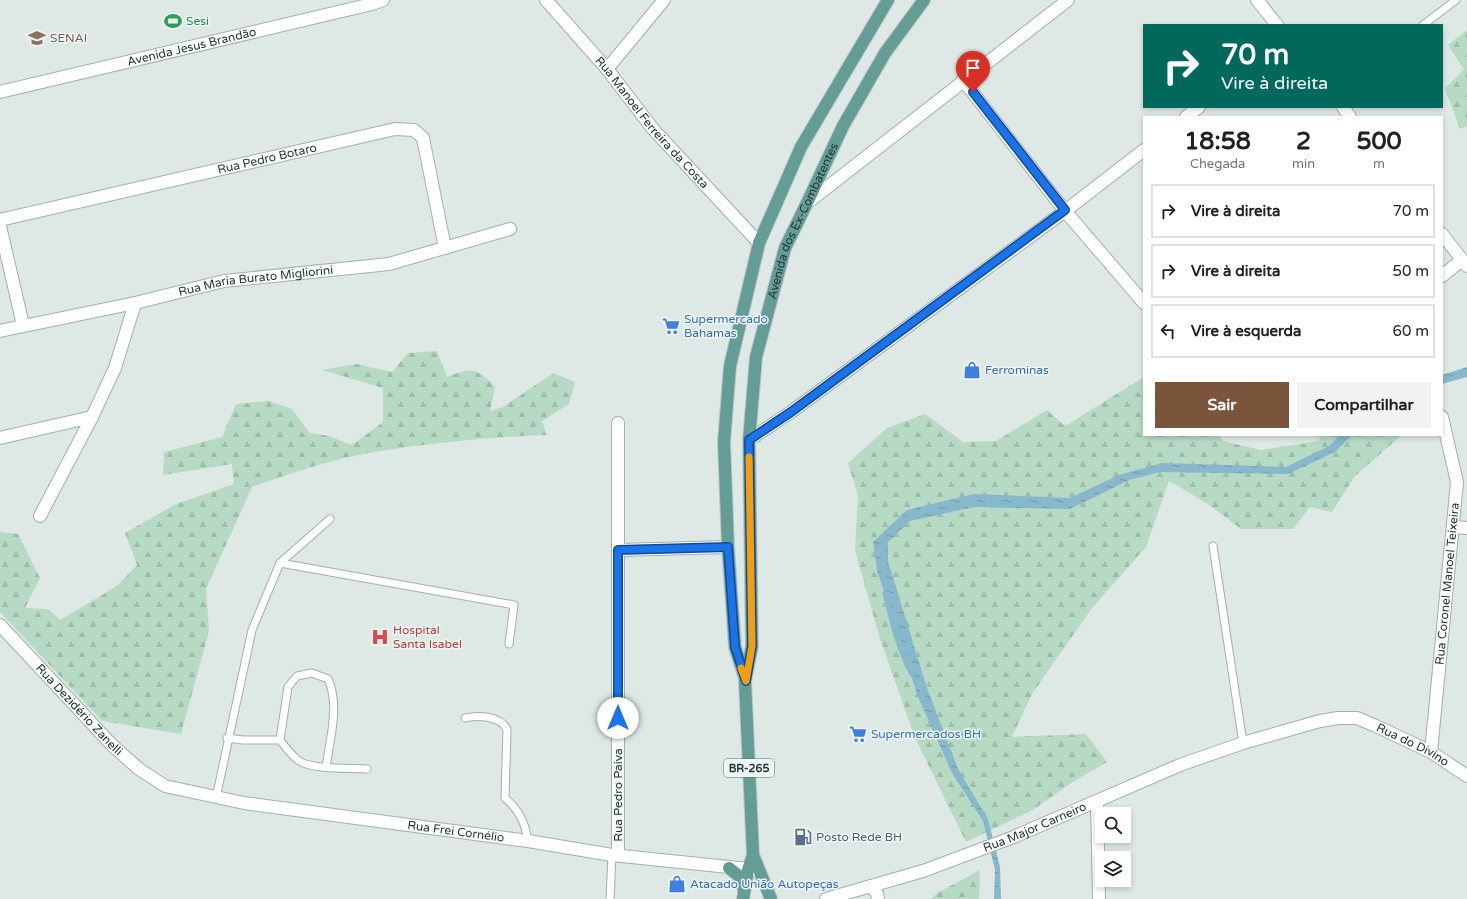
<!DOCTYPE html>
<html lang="pt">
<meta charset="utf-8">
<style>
body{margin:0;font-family:"Varela Round",sans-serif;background:#f2f2f2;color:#202124;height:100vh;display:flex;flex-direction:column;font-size:15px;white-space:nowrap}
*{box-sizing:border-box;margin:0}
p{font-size:13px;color:#757577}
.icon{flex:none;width:22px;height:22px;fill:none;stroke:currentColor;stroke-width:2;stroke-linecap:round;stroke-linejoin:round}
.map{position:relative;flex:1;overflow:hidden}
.panel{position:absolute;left:1143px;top:116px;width:300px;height:320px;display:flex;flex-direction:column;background:#fff;border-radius:0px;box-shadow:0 2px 6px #0003}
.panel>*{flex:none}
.guide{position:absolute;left:1143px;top:24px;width:300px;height:84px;border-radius:0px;box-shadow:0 2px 6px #0003;background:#00695c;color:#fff;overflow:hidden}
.buttons{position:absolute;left:1095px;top:807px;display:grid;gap:8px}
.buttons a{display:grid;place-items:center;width:36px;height:36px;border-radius:0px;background:#fff;box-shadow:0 2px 6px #0003;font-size:20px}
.pin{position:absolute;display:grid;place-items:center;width:34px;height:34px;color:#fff;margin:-41px -17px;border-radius:50% 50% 50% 0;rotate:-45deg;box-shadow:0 0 4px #0007}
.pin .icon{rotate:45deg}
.me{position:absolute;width:44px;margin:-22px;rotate:0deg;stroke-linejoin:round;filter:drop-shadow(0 0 3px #0008)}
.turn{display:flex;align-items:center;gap:14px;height:84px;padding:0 12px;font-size:18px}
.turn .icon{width:52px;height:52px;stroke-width:2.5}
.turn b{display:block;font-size:28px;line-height:34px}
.eta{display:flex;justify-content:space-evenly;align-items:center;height:68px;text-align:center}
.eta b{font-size:24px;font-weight:700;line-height:28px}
.cta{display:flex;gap:8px;margin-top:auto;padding:8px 12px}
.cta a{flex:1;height:46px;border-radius:0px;background:#7b543c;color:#fff;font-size:16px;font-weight:700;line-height:46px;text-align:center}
.cta a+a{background:#f2f2f2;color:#202124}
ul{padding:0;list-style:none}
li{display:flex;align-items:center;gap:12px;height:54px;margin:0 8px 6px;padding:0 4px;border:2px solid #e0e0e0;border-radius:0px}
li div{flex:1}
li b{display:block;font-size:15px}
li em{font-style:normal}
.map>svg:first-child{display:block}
.forest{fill:url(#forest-firs)}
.water{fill:url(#water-ripples)}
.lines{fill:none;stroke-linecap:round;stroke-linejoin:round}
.stream{stroke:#87b8cc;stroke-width:5}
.service-casing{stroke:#a1b0ad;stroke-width:9}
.minor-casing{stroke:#a1b0ad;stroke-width:14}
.tertiary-casing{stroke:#a1b0ad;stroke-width:14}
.secondary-casing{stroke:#9eb4af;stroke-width:14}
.primary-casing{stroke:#bcc3c2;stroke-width:14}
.service{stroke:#fff;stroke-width:7}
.minor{stroke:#fff;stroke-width:12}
.tertiary{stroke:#fff;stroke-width:12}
.secondary{stroke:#fff;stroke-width:12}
.primary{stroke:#649d96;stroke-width:12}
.route-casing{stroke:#114b97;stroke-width:10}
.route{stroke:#1a73e8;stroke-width:7}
.slow{stroke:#f59e0b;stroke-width:7}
.labels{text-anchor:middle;stroke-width:3;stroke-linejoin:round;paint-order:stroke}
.shield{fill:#eef6f3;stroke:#5e716e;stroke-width:1}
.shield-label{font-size:11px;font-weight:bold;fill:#203835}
.leisure-label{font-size:12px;fill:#27864d;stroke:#eef6f3;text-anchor:start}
.education-label{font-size:12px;fill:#785e54;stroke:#eef6f3;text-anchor:start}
.street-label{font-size:12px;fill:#203835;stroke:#eef6f3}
.shop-label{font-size:12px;fill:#366cbe;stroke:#eef6f3;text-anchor:start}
.health-label{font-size:12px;fill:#be3a42;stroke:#eef6f3;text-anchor:start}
.service-label{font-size:12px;fill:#4e5e75;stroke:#eef6f3;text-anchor:start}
</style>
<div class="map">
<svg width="1467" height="899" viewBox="0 0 1467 899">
<defs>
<pattern id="forest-firs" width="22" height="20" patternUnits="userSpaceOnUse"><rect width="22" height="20" fill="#b7dac5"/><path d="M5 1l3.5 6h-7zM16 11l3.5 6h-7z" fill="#9dbcaa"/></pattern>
<pattern id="water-ripples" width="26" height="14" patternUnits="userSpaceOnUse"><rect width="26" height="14" fill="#87b8cc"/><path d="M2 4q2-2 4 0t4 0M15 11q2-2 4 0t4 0" fill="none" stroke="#6e97a6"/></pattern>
</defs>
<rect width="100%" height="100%" fill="#dee9e6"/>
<g class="forest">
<polygon points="1467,30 1467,126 1460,129 1445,88 1464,70 1448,45"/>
<path d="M437,351l10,26c24,-10 30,-10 48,10l-5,24 13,-4 50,-34 22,9 -6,22 -27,17 5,14c-57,2 -116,8 -173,17 -41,7 -82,21 -122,35l-46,102 3,42 -28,103 -79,-13 -102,-109v-80l18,2 22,44 -15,30 23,1 12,11 57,-34 20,-21 -12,-32 51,-29 58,-20 -2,-20 -69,11 1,-23 58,-15 14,-33 33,-3 23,8 18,24 19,3 23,9 31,-23v-34l-61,-18 35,-6 35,8 16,-19z"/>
<polygon points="1144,377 1144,435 1218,435 1223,441 1261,450 1319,441 1320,435 1402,435 1355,476 1332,512 1310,507 1293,529 1241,529 1208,504 1169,481 1146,547 1092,608 1032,694 1012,737 1086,734 1107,762 1070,784 1033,810 966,842 915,738 879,636 855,550 858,495 848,463 887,428 925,414 963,442 996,441 1047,410 1065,426"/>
<polygon points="980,870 979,899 930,899 939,892"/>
</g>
<g class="water">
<polygon points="1467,367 1467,377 1442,384 1442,375"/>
<polygon points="1340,435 1352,435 1335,452 1288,474 1160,472 1129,480 1070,509 974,507 910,521 888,542 888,561 927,688 958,769 988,819 1000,867 1001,899 994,899 995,870 983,821 952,773 918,697 877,570 873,542 907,510 974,494 1070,498 1119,475 1162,463 1286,467 1329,446"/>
</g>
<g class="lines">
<path class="stream" d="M885,593c7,27 13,57 27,81"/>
<g class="service-casing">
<g id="service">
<polyline points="1423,25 1456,0"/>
<polyline points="1213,546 1243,743"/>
<polyline points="280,563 514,605 509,644"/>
<path d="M465,718c14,-3 35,-2 42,11l-2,69c14,12 20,24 23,43"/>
<path d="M227,738l16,2h37c6,8 11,15 19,21 15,9 51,7 68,8"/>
<path d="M280,740l8,-53 9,-11 15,-3 16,6c12,26 2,60 -2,88"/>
<polyline points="216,798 252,630 280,563 330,519"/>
<polyline points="610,899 612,855"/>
</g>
</g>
<g class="minor-casing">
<g id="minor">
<path id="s1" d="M546,0l61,69 46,60 106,114"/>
<polyline points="607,69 664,0"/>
<polyline points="963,80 1065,211 1144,303"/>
<path id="s2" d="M0,92l372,-88 11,-4"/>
<polyline points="1186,117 1199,107"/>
<polyline points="807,203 1068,0"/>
<path id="s3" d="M0,220l395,-91 19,1 9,8 22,110"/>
<polyline points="0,226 23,325"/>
<polyline points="1442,276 1462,260"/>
<path id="s4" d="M0,331l135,-28 89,-22 165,-17 121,-35"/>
<polyline points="618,423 618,855"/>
<polyline points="0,438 92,417"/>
<polyline points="749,440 791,412 1065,211 1144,150"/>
<polyline points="40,516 92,417 115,368 135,303"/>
<polyline points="1454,527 1467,528"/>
<polyline points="618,550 728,547"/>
<path id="s5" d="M1431,752l26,-270 -15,-65"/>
<polyline points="1097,802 1099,899"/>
<polyline points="871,886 877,894 878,899"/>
<path id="s6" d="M826,899l97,-28 88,-33 169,-73 63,-22 77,-22 18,-3h19l19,8 55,26 36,24"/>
</g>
</g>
<g class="tertiary-casing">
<g id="tertiary">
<path id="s7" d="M0,625l112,120 27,24 26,17 79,17 284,38 84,14 146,15"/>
</g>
</g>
<g class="secondary-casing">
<g id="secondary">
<polyline points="1257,0 1277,25"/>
<polyline points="1343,107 1350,117"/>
<polyline points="1442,234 1467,266"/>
</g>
</g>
<g class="primary-casing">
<g id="primary">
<polyline points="745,678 735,647 728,547 724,442 730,366 759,243 801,147 888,0"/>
<polyline points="729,868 739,876 744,890"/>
<polyline points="743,899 748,870 753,855"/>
<path id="s8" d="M771,899l-18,-44 -8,-174 7,-35 -3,-206 7,-83 29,-109 22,-45 36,-77 42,-73 39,-53"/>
</g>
</g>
<use href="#service" class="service"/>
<use href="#minor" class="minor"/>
<use href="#tertiary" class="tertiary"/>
<use href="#secondary" class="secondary"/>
<use href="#primary" class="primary"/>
</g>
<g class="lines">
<g class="route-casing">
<polyline id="route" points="618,718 618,550 728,547 735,647 746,681 752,646 749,440 791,412 1065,210 973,92"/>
</g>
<use href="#route" class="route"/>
<polyline class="slow" points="741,668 746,681 752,646 749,457"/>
</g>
<defs>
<g id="stadium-bare" transform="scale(1.38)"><path d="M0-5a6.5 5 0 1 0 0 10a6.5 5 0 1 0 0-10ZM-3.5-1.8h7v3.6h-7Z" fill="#2e9e5b" stroke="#eef6f3" stroke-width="2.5" paint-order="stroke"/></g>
<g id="university-bare" transform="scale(1.38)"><path d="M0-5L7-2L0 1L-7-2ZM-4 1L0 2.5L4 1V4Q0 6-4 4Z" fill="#8d6e63" stroke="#eef6f3" stroke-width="2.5" paint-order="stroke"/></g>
<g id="supermarket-bare" transform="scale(1.38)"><path d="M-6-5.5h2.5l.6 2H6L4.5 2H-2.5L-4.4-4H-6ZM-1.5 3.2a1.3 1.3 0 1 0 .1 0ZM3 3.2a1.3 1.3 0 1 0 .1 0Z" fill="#3f7fe0" stroke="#eef6f3" stroke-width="2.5" paint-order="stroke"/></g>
<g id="shop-bare" transform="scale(1.38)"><path d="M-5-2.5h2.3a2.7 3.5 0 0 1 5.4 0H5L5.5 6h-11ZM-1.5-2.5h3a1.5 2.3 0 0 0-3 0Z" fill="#3f7fe0" stroke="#eef6f3" stroke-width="2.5" paint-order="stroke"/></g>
<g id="hospital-bare" transform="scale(1.38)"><path d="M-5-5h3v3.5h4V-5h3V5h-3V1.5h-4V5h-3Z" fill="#e0444e" stroke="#eef6f3" stroke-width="2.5" paint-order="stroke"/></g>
<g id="fuel-bare" transform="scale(1.38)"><path d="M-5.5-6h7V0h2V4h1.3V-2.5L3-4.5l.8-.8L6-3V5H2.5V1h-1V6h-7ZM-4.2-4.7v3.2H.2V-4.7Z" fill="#5c6f8a" stroke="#eef6f3" stroke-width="2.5" paint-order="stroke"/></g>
</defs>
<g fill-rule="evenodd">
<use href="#stadium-bare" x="173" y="21"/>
<use href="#university-bare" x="37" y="38"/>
<use href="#supermarket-bare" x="671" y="326"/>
<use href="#shop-bare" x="972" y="370"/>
<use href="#hospital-bare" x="380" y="637"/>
<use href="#supermarket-bare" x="858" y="734"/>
<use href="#fuel-bare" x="803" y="837"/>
<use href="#shop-bare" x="677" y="884"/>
</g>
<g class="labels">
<rect class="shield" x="724" y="759" width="50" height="18" rx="3"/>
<g class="shield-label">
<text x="749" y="772">BR-265</text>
</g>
<g class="leisure-label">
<text x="186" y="25">Sesi</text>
</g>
<g class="education-label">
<text x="50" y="42">SENAI</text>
</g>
<g class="street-label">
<text dy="4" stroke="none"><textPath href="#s2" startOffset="197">Avenida Jesus Brandão</textPath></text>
<text dy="4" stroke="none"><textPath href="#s1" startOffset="162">Rua Manoel Ferreira da Costa</textPath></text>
<text dy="4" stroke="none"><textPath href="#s3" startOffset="274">Rua Pedro Botaro</textPath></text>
<text dy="4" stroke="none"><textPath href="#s8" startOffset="691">Avenida dos Ex-Combatentes</textPath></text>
<text dy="4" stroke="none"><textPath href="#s4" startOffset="261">Rua Maria Burato Migliorini</textPath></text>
<text dy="4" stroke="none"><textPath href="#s5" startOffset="169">Rua Coronel Manoel Teixeira</textPath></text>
<text dy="4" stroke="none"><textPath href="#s7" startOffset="116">Rua Dezidério Zanelli</textPath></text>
<text dy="4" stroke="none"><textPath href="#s6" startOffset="625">Rua do Divino</textPath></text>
<text transform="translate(618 795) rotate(-90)" y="4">Rua Pedro Paiva</text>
<text dy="4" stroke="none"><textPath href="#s6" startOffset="221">Rua Major Carneiro</textPath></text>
<text dy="4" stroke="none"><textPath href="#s7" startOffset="526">Rua Frei Cornélio</textPath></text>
</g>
<g class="shop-label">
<text x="684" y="323">Supermercado<tspan x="684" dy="14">Bahamas</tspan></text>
<text x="985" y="374">Ferrominas</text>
<text x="871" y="738">Supermercados BH</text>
<text x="690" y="888">Atacado União Autopeças</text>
</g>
<g class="health-label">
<text x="393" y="634">Hospital<tspan x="393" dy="14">Santa Isabel</tspan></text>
</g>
<g class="service-label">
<text x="816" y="841">Posto Rede BH</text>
</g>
</g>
</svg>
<div class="buttons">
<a><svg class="icon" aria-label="search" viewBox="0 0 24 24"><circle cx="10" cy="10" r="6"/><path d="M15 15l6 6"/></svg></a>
<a><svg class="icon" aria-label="layers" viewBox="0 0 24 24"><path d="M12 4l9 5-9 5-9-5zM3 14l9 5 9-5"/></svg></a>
</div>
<div class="pin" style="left:973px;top:92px;background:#d93025"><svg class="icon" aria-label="arrive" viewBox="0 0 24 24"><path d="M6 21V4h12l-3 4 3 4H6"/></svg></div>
<svg class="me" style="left:618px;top:718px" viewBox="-20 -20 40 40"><circle r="19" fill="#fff"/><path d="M0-13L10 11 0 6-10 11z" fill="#1a73e8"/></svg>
<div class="guide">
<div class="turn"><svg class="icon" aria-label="right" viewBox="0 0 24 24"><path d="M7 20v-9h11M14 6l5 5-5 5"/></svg><div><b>70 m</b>Vire à direita</div></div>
</div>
<section class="panel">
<div class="eta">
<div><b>18:58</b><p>Chegada</p></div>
<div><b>2</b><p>min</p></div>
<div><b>500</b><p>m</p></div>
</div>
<ul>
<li><svg class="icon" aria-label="right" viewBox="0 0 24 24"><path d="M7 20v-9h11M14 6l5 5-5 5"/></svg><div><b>Vire à direita</b></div><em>70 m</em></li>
<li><svg class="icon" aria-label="right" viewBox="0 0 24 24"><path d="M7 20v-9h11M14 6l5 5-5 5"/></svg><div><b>Vire à direita</b></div><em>50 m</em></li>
<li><svg class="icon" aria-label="left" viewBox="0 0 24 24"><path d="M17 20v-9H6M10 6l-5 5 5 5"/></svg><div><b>Vire à esquerda</b></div><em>60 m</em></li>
</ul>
<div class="cta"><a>Sair</a><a>Compartilhar</a></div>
</section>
</div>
